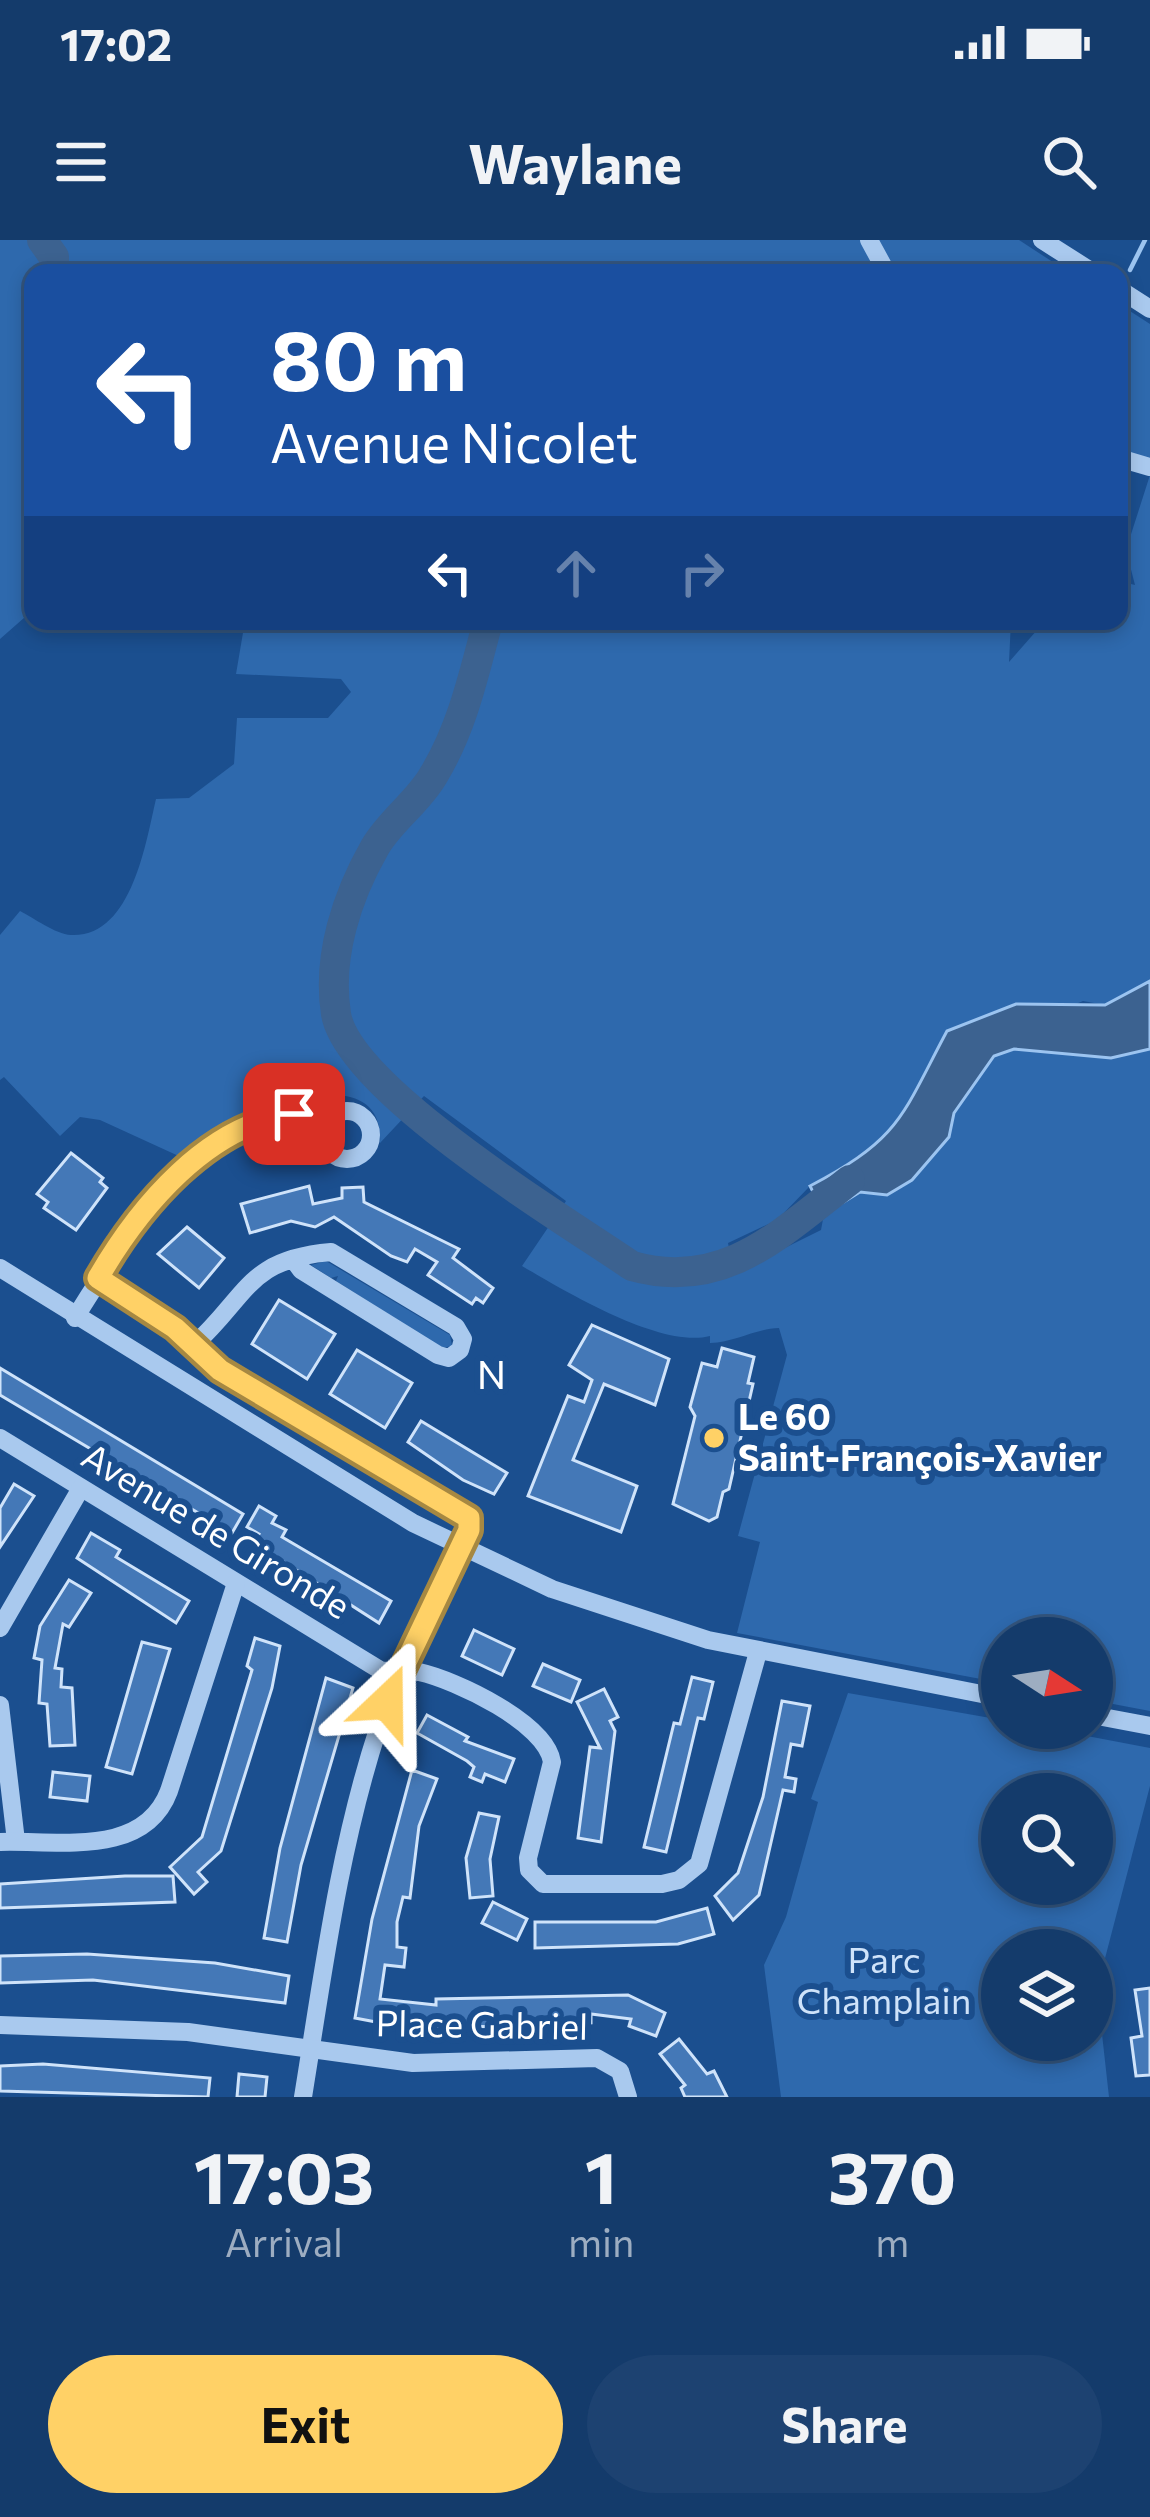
<!DOCTYPE html>
<meta charset="utf-8">
<style>
body{margin:0;font-family:Commissioner,sans-serif;background:#1d4271;color:#f1f3f6;height:100vh;display:flex;flex-direction:column;font-size:45px;white-space:nowrap}
*{box-sizing:border-box;margin:0}
p{font-size:39px;color:#9dadc1}
.icon{flex:none;width:66px;height:66px;fill:none;stroke:currentColor;stroke-width:2;stroke-linecap:round;stroke-linejoin:round}
.map{position:relative;height:1857px;overflow:hidden}
.panel{display:flex;flex-direction:column;background:#143b6b;flex:1}
.panel>*{flex:none}
.banner{position:absolute;left:24px;top:24px;width:1104px;height:366px;border-radius:24px;box-shadow:0 6px 18px #0003,0 0 0 3px #33557e;background:#1a4fa0;color:#fff;overflow:hidden}
.needle{width:78px;rotate:102deg}
.buttons{position:absolute;left:981px;top:1377px;display:grid;gap:24px}
.buttons a{display:grid;place-items:center;width:132px;height:132px;border-radius:50%;background:#143b6b;box-shadow:0 6px 18px #0003,0 0 0 3px #33557e;font-size:60px}
.pin{position:absolute;display:grid;place-items:center;width:102px;height:102px;color:#fff;margin:-51px;border-radius:24px;box-shadow:0 6px 18px #0006}
.me{position:absolute;width:132px;margin:-66px;rotate:23deg;stroke-linejoin:round;filter:drop-shadow(0 0 9px #0008)}
.turn{display:flex;align-items:center;gap:42px;height:252px;padding:0 48px;font-size:54px}
.turn .icon{width:156px;height:156px;stroke-width:2.5}
.turn b{display:block;font-size:84px;line-height:102px}
.lanes{display:flex;align-items:center;height:114px;padding:0 48px;background:#0003;justify-content:center;gap:60px;direction:ltr}
.lanes .off{opacity:.35}
.eta{display:flex;justify-content:space-evenly;align-items:center;height:204px;text-align:center}
.eta b{font-size:72px;font-weight:700;line-height:84px}
.action{display:flex;gap:24px;margin-top:auto;padding:24px 48px}
.action a{flex:1;height:138px;border-radius:72px;background:#ffd166;color:#111;font-size:48px;font-weight:700;line-height:138px;text-align:center}
.action a+a{background:#1d4271;color:#f1f3f6}
.status{display:flex;justify-content:space-between;align-items:center;height:84px;padding:0 60px;background:#143b6b;direction:ltr}
.status svg{height:33px;fill:currentColor}
header{display:flex;justify-content:space-between;align-items:center;height:156px;padding:0 48px;background:#143b6b;font-size:54px;font-weight:700}
.map>svg:first-child{display:block}
.green{fill:#2e69ad;fill-rule:evenodd}
.water{fill:#3c6290;stroke:#9cc4f0;stroke-width:3}
.lines{fill:none;stroke-linecap:round;stroke-linejoin:round}
.stream{stroke:#9cc4f0;stroke-width:4.5}
.river{stroke:#3c6290;stroke-width:30}
.building{fill:#4478b7;stroke:#cfe3fa;stroke-width:3}
.minor{stroke:#a9c9ee;stroke-width:18}
.route-casing{stroke:#a68842;stroke-width:30}
.route{stroke:#ffd166;stroke-width:21}
.poi-dot{fill:#ffd166;stroke:#1b4f8f;stroke-width:4.5}
.labels{text-anchor:middle;stroke-width:12;stroke-linejoin:round;paint-order:stroke}
.poi-label{font-size:36px;font-weight:bold;fill:#fff;stroke:#1b4f8f;text-anchor:start}
.street-label{font-size:36px;fill:#fff;stroke:#1b4f8f}
.park-label{font-size:36px;fill:#cfe3fa;stroke:#1b4f8f}
.neighbourhood-label{font-size:39px;letter-spacing:3px;fill:#fff;stroke:#1b4f8f}
</style>
<div class="status"><b>17:02</b><svg viewBox="0 0 49 12"><path d="M0 12V9h3v3zM5 12V6h3v6zM10 12V3h3v9zM15 12V0h3v12zM26 1h20v11H26zM47 4h2v5h-2z"/></svg></div>
<header><svg class="icon" aria-label="menu" viewBox="0 0 24 24"><path d="M4 6h16M4 12h16M4 18h16"/></svg>Waylane<svg class="icon" aria-label="search" viewBox="0 0 24 24"><circle cx="10" cy="10" r="6"/><path d="M15 15l6 6"/></svg></header>
<div class="map">
<svg width="1150" height="1857" viewBox="0 0 1150 1857">
<rect width="100%" height="100%" fill="#1b4f8f"/>
<g class="green">
<polygon points="0,0 33,0 48,33 33,33 33,370 0,399"/>
<polygon points="60,0 862,0 879,33 541,33 541,28 66,33"/>
<polygon points="876,0 1019,0 1065,30 896,33"/>
<polygon points="1119,64 1150,84 1150,220 1119,211"/>
<path d="M1150,235v506l-45,24 -22,-4 -155,65 -13,32 -30,42 -75,46 -33,34 -49,23 6,30 87,-43 3,-16 36,-22 27,3 62,-58 5,-24 40,-57 20,-7 97,9 39,-9v662l-58,-11v-62h-90v45l-265,-50 23,-91 -22,-6 49,-181 -8,-27c-25,1 -43,14 -69,15v-7c-49,13 -145,-45 -188,-70l44,-65 -142,-105 -44,47c5,-84 -121,-38 -160,-14 -13,8 -25,19 -37,29l-83,-38 -20,-3 -20,19 -56,-59 -4,3v-145l20,-24c14,7 35,23 51,24 61,3 75,-94 85,-136l33,-1 45,-34 3,-46h91l23,-26 -10,-13 -105,-5 9,-53h766l-2,41 36,-41h74v-40l16,4 -9,-35z"/>
<polygon points="326,1021 450,1095 452,1106 442,1108 336,1041 338,1036 331,1038 311,1025"/>
<path d="M848,1453l154,27v8h43l105,20v38l-53,203 12,108h-328l-17,-132 22,-48 32,-115 -7,-3zM1002,1554h90v90h-90zM1002,1710h90v90h-90z"/>
</g>
<path class="water" d="M1150,741v68l-39,9 -97,-9 -20,7 -40,57 -5,24 -37,43 -25,15 -27,-3 -36,22 -14,-28c91,-48 91,-69 137,-155l69,-27 89,1z"/>
<g class="lines">
<polyline class="stream" points="1130,30 1145,0"/>
<g class="river">
<polyline points="42,0 54,17 54,33"/>
<path d="M488,381c-14,53 -26,108 -55,155 -15,26 -43,45 -58,71 -28,49 -48,109 -39,167 13,76 229,206 296,252 92,26 149,-33 218,-86"/>
</g>
</g>
<g class="building">
<polygon points="71,913 103,938 100,942 107,948 76,990 44,968 48,962 37,954"/>
<polygon points="309,946 313,964 342,958 342,948 363,947 364,962 459,1009 453,1018 493,1048 483,1063 476,1058 472,1064 428,1035 437,1022 415,1009 407,1022 391,1016 334,977 315,987 291,981 250,993 241,964"/>
<polygon points="187,987 224,1018 199,1048 158,1014"/>
<polygon points="279,1060 335,1094 307,1139 252,1104"/>
<polygon points="592,1085 669,1119 655,1165 604,1144 573,1220 637,1246 621,1292 528,1256 568,1156 584,1162 592,1140 569,1125"/>
<polygon points="722,1108 754,1117 748,1143 753,1144 729,1249 723,1252 717,1277 709,1281 673,1264 695,1176 690,1167 702,1123 717,1127"/>
<polygon points="357,1110 412,1143 385,1188 330,1154"/>
<polygon points="0,1128 243,1274 232,1293 0,1155"/>
<polygon points="421,1181 507,1233 494,1254 463,1240 408,1202"/>
<polygon points="14,1244 34,1256 0,1307 0,1268"/>
<polygon points="259,1266 276,1276 272,1283 286,1290 282,1297 391,1361 379,1383 254,1303 259,1294 247,1287"/>
<polygon points="91,1293 120,1310 116,1317 189,1361 176,1383 77,1318"/>
<polygon points="69,1340 91,1353 69,1387 63,1384 55,1428 62,1429 61,1447 72,1448 75,1505 50,1506 47,1464 39,1463 42,1420 34,1418 40,1386"/>
<polygon points="474,1390 514,1409 502,1435 462,1416"/>
<polygon points="255,1398 280,1406 272,1448 221,1611 198,1632 207,1642 194,1654 170,1627 202,1597 252,1430 247,1426"/>
<polygon points="142,1402 170,1409 132,1534 106,1527"/>
<polygon points="543,1424 580,1440 571,1462 533,1446"/>
<polygon points="692,1437 713,1442 704,1479 698,1478 666,1612 644,1607 674,1483 680,1484"/>
<polygon points="326,1438 353,1448 301,1625 287,1702 264,1698 280,1608"/>
<polygon points="604,1449 618,1477 610,1481 615,1491 601,1602 578,1598 590,1507 600,1508 577,1462"/>
<polygon points="782,1461 810,1466 802,1506 791,1504 785,1537 796,1539 794,1552 783,1550 759,1655 733,1680 715,1656 738,1633 763,1557"/>
<polygon points="427,1475 468,1497 465,1501 514,1519 505,1542 485,1534 482,1542 470,1537 474,1527 467,1521 417,1493"/>
<polygon points="412,1530 437,1539 419,1586 410,1658 403,1657 397,1682 397,1707 406,1708 404,1727 385,1725 380,1759 436,1765 436,1759 628,1755 665,1773 656,1796 629,1786 631,1779 591,1774 591,1783 552,1787 397,1786 355,1778 372,1679"/>
<polygon points="53,1532 90,1536 87,1561 50,1557"/>
<polygon points="479,1573 499,1577 490,1619 493,1656 470,1658 466,1618"/>
<polygon points="125,1636 173,1636 175,1662 0,1668 0,1644"/>
<polygon points="493,1662 527,1679 517,1700 482,1683"/>
<polygon points="707,1668 714,1694 678,1704 535,1708 535,1682 656,1682"/>
<polygon points="87,1714 215,1723 289,1736 285,1763 93,1740 0,1743 0,1716"/>
<polygon points="1150,1748 1150,1835 1136,1836 1131,1798 1142,1796 1135,1750"/>
<polygon points="679,1799 707,1834 714,1831 727,1857 685,1857 681,1848 685,1845 660,1814"/>
<polygon points="43,1824 210,1838 208,1857 0,1851 0,1826"/>
<polygon points="239,1834 267,1837 265,1857 237,1857"/>
</g>
<g class="lines">
<g class="minor">
<polyline points="869,0 887,33"/>
<polyline points="1042,0 1094,33"/>
<polyline points="1119,49 1150,69"/>
<polyline points="1119,218 1150,227"/>
<circle cx="347" cy="895" r="24"/>
<polyline points="0,1028 413,1283 552,1349 708,1400 1002,1458"/>
<path d="M98,1038l77,50 44,42 250,148v12c-34,64 -68,130 -91,199 -39,119 -55,245 -75,368"/>
<path d="M75,1078c39,-64 158,-250 253,-198"/>
<path d="M194,1105c54,-49 53,-86 137,-93l125,75 7,12 -3,11 -11,8 -11,-3 -137,-85 -8,-11"/>
<path d="M0,1198l380,232c13,3 27,0 39,2 37,8 127,51 133,90l-24,96 1,12 14,14h119l17,-4 20,-16 59,-212"/>
<polyline points="0,1388 81,1248"/>
<polyline points="0,1465 16,1601"/>
<polyline points="1092,1475 1150,1486"/>
<path d="M0,1602c58,-2 144,16 169,-51l67,-208"/>
<polyline points="0,1785 188,1792 413,1823 597,1818 620,1831 628,1857"/>
</g>
</g>
<g class="lines">
<g class="route-casing">
<path id="route" d="M294,874c-86,10 -155,93 -196,164l77,50 45,42 249,148v12l-82,172"/>
</g>
<use href="#route" class="route"/>
</g>
<circle class="poi-dot" cx="714" cy="1198" r="12"/>
<g class="labels">
<g class="poi-label">
<text x="738" y="1190">Le 60<tspan x="738" dy="41">Saint-François-Xavier</tspan></text>
</g>
<g class="street-label">
<text transform="translate(216 1291) rotate(31)" y="13">Avenue de Gironde</text>
<text transform="translate(482 1785) rotate(1)" y="13">Place Gabriel</text>
</g>
<g class="park-label">
<text x="884" y="1733">Parc<tspan x="884" dy="41">Champlain</tspan></text>
</g>
<g class="neighbourhood-label">
<text x="493" y="1149">N</text>
</g>
</g>
</svg>
<div class="buttons">
<a><svg class="needle" viewBox="-14 -14 28 28"><path d="M0-13l5 13h-10z" fill="#e53935"/><path d="M0 13l5-13h-10z" fill="#9dadc1"/></svg></a>
<a><svg class="icon" aria-label="search" viewBox="0 0 24 24"><circle cx="10" cy="10" r="6"/><path d="M15 15l6 6"/></svg></a>
<a><svg class="icon" aria-label="layers" viewBox="0 0 24 24"><path d="M12 4l9 5-9 5-9-5zM3 14l9 5 9-5"/></svg></a>
</div>
<div class="pin" style="left:294px;top:874px;background:#d93025"><svg class="icon" aria-label="arrive" viewBox="0 0 24 24"><path d="M6 21V4h12l-3 4 3 4H6"/></svg></div>
<svg class="me" style="left:387px;top:1462px" viewBox="-20 -20 40 40"><path d="M0-17L14 15 0 8-14 15z" fill="#ffd166" stroke="#fff" stroke-width="4"/></svg>
<div class="banner">
<div class="turn"><svg class="icon" aria-label="left" viewBox="0 0 24 24"><path d="M17 20v-9H6M10 6l-5 5 5 5"/></svg><div><b>80 m</b>Avenue Nicolet</div></div>
<div class="lanes"><svg class="icon" aria-label="left" viewBox="0 0 24 24"><path d="M17 20v-9H6M10 6l-5 5 5 5"/></svg><svg class="icon off" aria-label="ahead" viewBox="0 0 24 24"><path d="M12 20V5M6 11l6-6 6 6"/></svg><svg class="icon off" aria-label="right" viewBox="0 0 24 24"><path d="M7 20v-9h11M14 6l5 5-5 5"/></svg></div>
</div>
</div>
<section class="panel">
<div class="eta">
<div><b>17:03</b><p>Arrival</p></div>
<div><b>1</b><p>min</p></div>
<div><b>370</b><p>m</p></div>
</div>
<div class="action"><a>Exit</a><a>Share</a></div>
</section>
